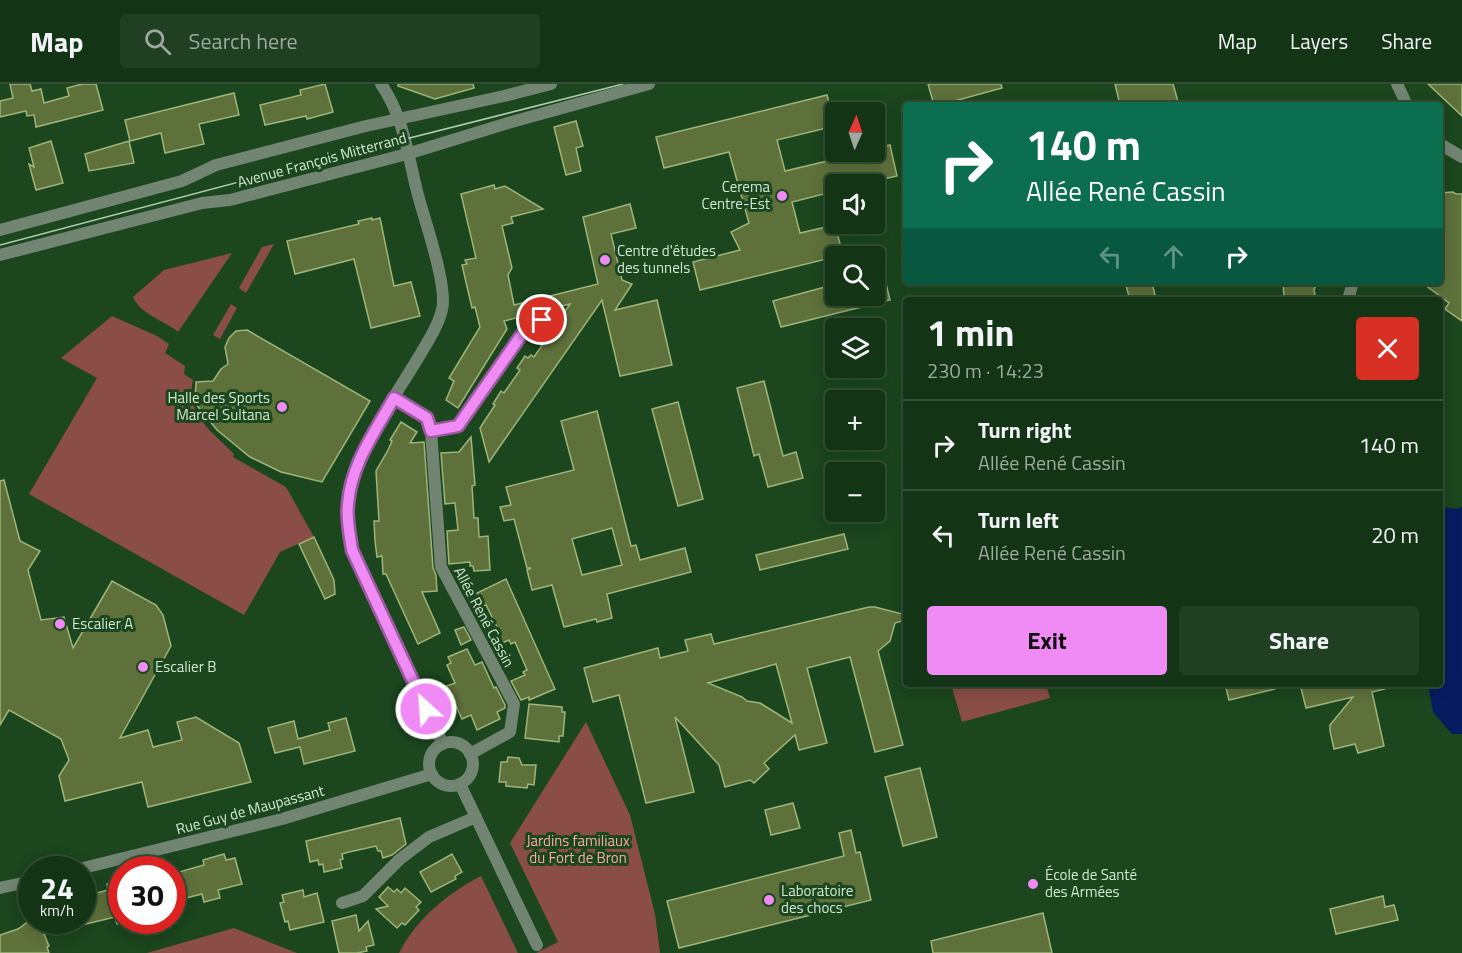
<!DOCTYPE html>
<meta charset="utf-8">
<style>
body{margin:0;font-family:"Titillium Web",sans-serif;background:#213f23;color:#f1f3f6;height:100vh;display:flex;flex-direction:column;font-size:22px;white-space:nowrap}
*{box-sizing:border-box;margin:0}
p{font-size:20px;color:#9daaa1}
.icon{flex:none;width:33px;height:33px;fill:none;stroke:currentColor;stroke-width:2;stroke-linecap:round;stroke-linejoin:round}
.map{position:relative;flex:1;overflow:hidden}
.details{position:absolute;left:903px;top:213px;width:540px;height:390px;display:flex;flex-direction:column;background:#143416;border-radius:6px;box-shadow:0 3px 15px #0003,0 0 0 2px #334f35}
.details>*{flex:none}
.top-card{position:absolute;left:903px;top:18px;width:540px;height:183px;border-radius:6px;box-shadow:0 3px 15px #0003,0 0 0 2px #334f35;background:#0b6e4f;color:#fff;overflow:hidden}
.needle{width:39px;rotate:3deg}
.tools{position:absolute;left:825px;top:18px;display:grid;gap:12px}
.tools a{display:grid;place-items:center;width:60px;height:60px;border-radius:6px;background:#143416;box-shadow:0 3px 15px #0003,0 0 0 2px #334f35;font-size:30px}
.speed{position:absolute;left:18px;top:772px;display:flex;gap:12px;font-size:30px;font-weight:700;text-align:center}
.speed>*{display:grid;place-content:center;width:78px;height:78px;border-radius:50%;background:#143416;box-shadow:0 3px 15px #0003,0 0 0 2px #334f35;line-height:1}
.speed small{font-size:15px;font-weight:400}
.speed .limit{border:9px solid #d22;background:#fff;color:#111}
.pin{position:absolute;display:grid;place-items:center;width:51px;height:51px;color:#fff;margin:-26px;border:3px solid #fff;border-radius:50%;box-shadow:0 2px 6px #0007}
.me{position:absolute;width:66px;margin:-33px;rotate:334deg;stroke-linejoin:round;filter:drop-shadow(0 0 4px #0008)}
.turn{display:flex;align-items:center;gap:21px;height:126px;padding:0 24px;font-size:27px}
.turn .icon{width:78px;height:78px;stroke-width:2.5}
.turn b{display:block;font-size:42px;line-height:51px}
.lanes{display:flex;align-items:center;height:57px;padding:0 24px;background:#0003;justify-content:center;gap:30px;direction:ltr}
.lanes .off{opacity:.35}
.round{display:grid;place-items:center;flex:none;width:63px;height:63px;border-radius:6px;background:#213f23}
.headline{display:flex;align-items:center;justify-content:space-between;height:102px;padding:0 24px}
h1{font-size:36px;font-weight:700;line-height:45px}
.action{display:flex;gap:12px;margin-top:auto;padding:12px 24px}
.action a{flex:1;height:69px;border-radius:6px;background:#f08bf6;color:#111;font-size:24px;font-weight:700;line-height:69px;text-align:center}
.action a+a{background:#213f23;color:#f1f3f6}
ul{padding:0;list-style:none}
li{display:flex;align-items:center;gap:18px;height:90px;padding:0 24px;border-top:2px solid #334f35}
li div{flex:1}
li b{display:block;font-size:22px}
li em{font-style:normal}
header{display:flex;align-items:center;gap:36px;box-sizing:border-box;height:84px;padding:0 30px;background:#143416;border-bottom:2px solid #334f35}
header strong{font-size:28px}
nav{display:flex;gap:33px;margin-inline-start:auto;font-size:21px}
.search{width:420px;height:54px;background:#213f23;display:flex;align-items:center;gap:15px;box-sizing:border-box;padding:0 21px;border-radius:6px;color:#9daaa1;font-size:22px}
.map>svg:first-child{display:block}
.green{fill:#8b4d48}
.water{fill:#071b61}
.building{fill:#5e713b;stroke:#9eb47a;stroke-width:1.5;fill-rule:evenodd}
.lines{fill:none;stroke-linecap:round;stroke-linejoin:round}
.minor{stroke:#728572;stroke-width:12}
.tertiary{stroke:#728572;stroke-width:12}
.tram{stroke:#afcbb0;stroke-width:1.5}
.route-casing{stroke:#9c5aa0;stroke-width:15}
.route{stroke:#f08bf6;stroke-width:10}
.poi-dot{fill:#f08bf6;stroke:#1b461e;stroke-width:2}
.labels{text-anchor:middle;stroke-width:6;stroke-linejoin:round;paint-order:stroke}
.street-label{font-size:15px;fill:#d0e8d0;stroke:#1b461e}
.poi-label{font-size:15px;fill:#d0e8d0;stroke:#1b461e;text-anchor:start}
.park-label{font-size:15px;fill:#f8aaa2;stroke:#1b461e}
</style>
<header>
<strong>Map</strong>
<div class="search"><svg class="icon" aria-label="search" viewBox="0 0 24 24"><circle cx="10" cy="10" r="6"/><path d="M15 15l6 6"/></svg>Search here</div>
<nav><a>Map</a><a>Layers</a><a>Share</a></nav>
</header>
<div class="map">
<svg width="1462" height="869" viewBox="0 0 1462 869">
<rect width="100%" height="100%" fill="#1b461e"/>
<g class="green">
<polygon points="274,160 246,209 239,204 262,163"/>
<path d="M232,169l-54,79c-14,-12 -37,-17 -45,-35l31,-27z"/>
<polygon points="231,220 237,224 220,255 213,251"/>
<path d="M112,232l45,20 12,8 -4,9 20,13 -1,8 9,6c-8,34 19,52 41,74l-1,3 53,30 28,50 -34,15 -36,63 -215,-121 68,-116 -36,-20z"/>
<polygon points="951,600 1046,600 1050,614 962,638"/>
<polygon points="586,638 630,731 655,830 660,869 536,869 558,858 510,759"/>
<path d="M481,792l37,77h-119c17,-34 49,-60 82,-77z"/>
<polygon points="234,844 297,869 147,869"/>
</g>
<polygon class="water" points="1440,423 1457,425 1462,423 1462,650 1452,650 1433,628 1428,600 1440,600"/>
<g class="building">
<polygon points="10,0 30,0 32,7 41,5 44,19 69,12 67,4 82,0 96,0 103,26 36,43 34,31 27,32 26,27 0,33 0,17 13,14"/>
<polygon points="325,0 333,28 307,35 306,32 265,41 260,21 301,11 300,6"/>
<polygon points="398,0 473,0 474,4 435,15 398,2"/>
<polygon points="928,0 1001,0 1002,4 940,21 934,21"/>
<polygon points="1115,0 1173,0 1179,21 1120,21"/>
<polygon points="1428,0 1462,0 1462,32"/>
<polygon points="234,9 239,31 199,40 204,60 165,69 161,49 130,57 125,36"/>
<polygon points="827,11 835,42 777,56 785,87 865,68 874,68 874,65 890,61 897,92 862,100 836,100 836,107 792,118 800,149 835,141 843,171 700,206 693,178 740,166 731,148 749,139 729,68 664,84 656,53"/>
<polygon points="576,37 583,62 576,64 581,87 566,91 554,43"/>
<polygon points="51,57 63,99 36,106 29,80 34,83 29,64"/>
<polygon points="129,57 134,79 89,87 85,70"/>
<polygon points="494,101 495,105 505,102 543,125 511,133 513,139 502,142 512,184 508,191 514,221 598,200 583,133 630,120 636,144 611,150 622,196 632,200 615,226 657,216 672,281 620,292 602,216 489,378 480,344 495,321 493,320 501,307 504,309 520,286 517,284 525,272 528,274 531,271 534,273 556,241 562,237 564,229 570,220 504,237 507,245 458,324 446,316 454,297 449,294 480,243 475,223 472,224 462,181 467,180 465,176 476,174 461,110"/>
<polygon points="1453,108 1456,110 1462,110 1462,237 1445,225 1449,219 1421,198 1440,198 1440,109"/>
<polygon points="372,134 372,136 380,134 394,202 411,198 420,232 371,244 354,175 295,190 287,157 359,140 358,137"/>
<polygon points="880,175 890,216 781,243 773,217 836,200 836,212 874,212 874,176"/>
<polygon points="1125,198 1152,198 1156,216 1130,216"/>
<polygon points="1283,198 1317,198 1314,206 1316,216 1284,214"/>
<polygon points="247,246 370,317 322,398 281,388 250,373 217,346 195,319 196,298 213,297 221,285 228,280 225,263 229,254 236,247"/>
<polygon points="764,297 783,372 796,368 803,394 768,403 759,370 754,372 737,304"/>
<polygon points="678,318 703,415 678,422 652,325"/>
<path d="M597,327l34,135 5,-1 4,15 45,-12 6,24 -84,22 5,24 -15,4 -1,-3 -32,8 -12,-42 -20,5 -5,-20 4,-2h-4l-13,-49 -10,2 -4,-14 11,-2 -5,-18 68,-17 -13,-49zM612,444l10,37 -40,10 -10,-36z"/>
<polygon points="401,338 417,348 410,359 424,358 433,484 436,491 437,507 422,508 440,549 418,560 386,490 383,490 382,472 377,473 375,457 374,437 379,437 376,387 388,366 392,357 390,356"/>
<polygon points="471,353 475,401 472,402 474,434 478,434 479,453 488,452 490,486 474,487 473,482 470,482 470,478 449,480 447,447 458,446 455,419 445,420 441,369 459,368"/>
<polygon points="4,396 20,457 40,467 28,486 41,536 64,533 73,564 112,497 156,521 163,531 171,562 120,654 148,646 153,663 182,656 177,638 196,633 239,659 251,698 148,723 142,698 65,717 59,692 69,676 61,655 9,626 0,641 0,397"/>
<polygon points="844,450 848,465 760,486 756,471"/>
<polygon points="314,453 334,496 335,510 325,515 299,460"/>
<polygon points="506,495 555,605 529,616 529,613 521,616 511,597 525,591 523,588 527,586 515,558 511,560 509,556 500,560 495,547 498,545 486,521 483,522 477,509"/>
<path d="M869,523h6l31,8v5l-11,3 -5,18 -12,10 25,94 -28,7 -25,-95 -43,11 20,75 -28,7 -4,-15 -31,28 5,6 -15,14 -4,-3 -25,7 -6,-22 -44,-48 19,75 -48,11 -27,-108 -26,7 -9,-34 74,-20 2,10 28,-7 -3,-11 26,-6 3,10zM776,580l16,59 -32,-20 -13,-2 -5,-4 -34,-14z"/>
<polygon points="464,543 471,556 461,561 455,546"/>
<polygon points="467,565 475,581 482,578 494,604 496,603 505,621 505,624 497,628 500,635 477,646 471,631 462,635 447,602 455,599 447,581 451,579 448,573"/>
<polygon points="1225,600 1275,600 1275,605 1229,616"/>
<polygon points="1300,600 1384,600 1385,605 1372,608 1384,662 1358,669 1355,660 1334,665 1330,647 1330,641 1353,613 1306,624"/>
<polygon points="529,620 562,623 562,628 565,628 563,652 559,652 559,658 525,654"/>
<polygon points="346,634 355,667 304,680 300,663 275,669 268,644 294,637 298,655 330,646 328,639"/>
<polygon points="508,673 519,674 522,681 536,681 534,701 528,700 527,704 506,702 506,698 499,698 501,678 507,678"/>
<polygon points="920,684 937,753 903,762 885,693"/>
<polygon points="793,719 800,744 771,751 765,726"/>
<polygon points="400,734 406,760 392,771 383,774 381,767 378,767 376,762 349,768 342,770 343,775 340,776 342,784 324,788 323,780 319,781 318,776 310,778 306,757"/>
<polygon points="851,746 856,769 860,768 871,816 679,864 667,817 844,772 839,749"/>
<polygon points="224,770 226,776 235,774 242,800 218,806 220,814 204,818 202,810 178,816 176,811 172,812 172,790 204,781 203,776"/>
<polygon points="452,770 462,788 455,792 456,795 431,808 420,788"/>
<polygon points="122,796 122,839 117,840 115,833 82,841 82,813 108,806 107,800"/>
<polygon points="388,803 394,808 397,805 401,809 405,804 421,818 416,823 419,826 405,841 402,839 397,844 376,825 388,822 379,813"/>
<polygon points="303,806 304,813 317,809 324,838 290,846 288,837 285,838 280,819 284,818 282,811"/>
<polygon points="1383,812 1385,823 1394,821 1398,836 1336,850 1330,825"/>
<polygon points="1043,829 1052,869 933,869 931,857"/>
<polygon points="356,831 359,847 368,837 374,861 366,863 367,867 357,869 339,869 332,837"/>
<polygon points="29,837 76,838 76,842 44,850 49,862 47,863 49,869 0,869 0,851 18,845"/>
</g>
<g class="lines">
<g class="minor">
<path d="M381,0c23,33 27,73 37,111 7,27 30,91 24,115 -5,19 -17,36 -27,53 -24,40 -65,95 -68,142 -1,15 3,30 5,45l91,194"/>
<polyline points="1397,0 1407,21"/>
<polyline points="1440,60 1462,73"/>
<polyline points="1348,216 1353,198"/>
<polyline points="394,314 427,334 431,347 441,483 514,620 510,648 470,670"/>
<polyline points="431,347 458,342 529,240 556,232"/>
<circle cx="451" cy="680" r="22"/>
<polyline points="460,700 537,861"/>
<polyline points="75,786 282,735 432,690"/>
<polyline points="0,804 32,797"/>
<polyline points="342,819 363,812 400,775 429,753 476,733"/>
</g>
<g class="tertiary">
<polyline points="0,146 182,97 216,81 366,42 504,12 551,0"/>
<polyline points="0,171 202,119 230,116 407,70 508,39 649,0"/>
</g>
<polyline class="tram" points="0,161 303,81 623,0"/>
</g>
<g class="lines">
<g class="route-casing">
<path id="route" d="M426,625l-74,-159c-2,-15 -6,-31 -4,-46 3,-40 27,-72 46,-106l33,20 4,13 27,-5 71,-102 13,-4"/>
</g>
<use href="#route" class="route"/>
</g>
<g class="poi-dot">
<circle cx="782" cy="112" r="6"/>
<circle cx="605" cy="176" r="6"/>
<circle cx="282" cy="323" r="6"/>
<circle cx="60" cy="540" r="6"/>
<circle cx="143" cy="583" r="6"/>
<circle cx="1033" cy="800" r="6"/>
<circle cx="769" cy="816" r="6"/>
</g>
<g class="labels">
<g class="street-label">
<text transform="translate(322 76) rotate(-15)" y="5">Avenue François Mitterrand</text>
<text transform="translate(484 533) rotate(62)" y="5">Allée René Cassin</text>
<text transform="translate(250 726) rotate(-15)" y="5">Rue Guy de Maupassant</text>
</g>
<g class="poi-label">
<text x="770" y="108" text-anchor="end">Cerema<tspan x="770" dy="17">Centre-Est</tspan></text>
<text x="617" y="172">Centre d'études<tspan x="617" dy="17">des tunnels</tspan></text>
<text x="270" y="319" text-anchor="end">Halle des Sports<tspan x="270" dy="17">Marcel Sultana</tspan></text>
<text x="72" y="545">Escalier A</text>
<text x="155" y="588">Escalier B</text>
<text x="1045" y="796">École de Santé<tspan x="1045" dy="17">des Armées</tspan></text>
<text x="781" y="812">Laboratoire<tspan x="781" dy="17">des chocs</tspan></text>
</g>
<g class="park-label">
<text x="578" y="762">Jardins familiaux<tspan x="578" dy="17">du Fort de Bron</tspan></text>
</g>
</g>
</svg>
<div class="tools">
<a><svg class="needle" viewBox="-14 -14 28 28"><path d="M0-13l5 13h-10z" fill="#e53935"/><path d="M0 13l5-13h-10z" fill="#9daaa1"/></svg></a>
<a><svg class="icon" aria-label="sound" viewBox="0 0 24 24"><path d="M4 9h4l5-4v14l-5-4H4zM17 9q2 3 0 6"/></svg></a>
<a><svg class="icon" aria-label="search" viewBox="0 0 24 24"><circle cx="10" cy="10" r="6"/><path d="M15 15l6 6"/></svg></a>
<a><svg class="icon" aria-label="layers" viewBox="0 0 24 24"><path d="M12 4l9 5-9 5-9-5zM3 14l9 5 9-5"/></svg></a>
<a>+</a>
<a>−</a>
</div>
<div class="speed"><div>24<small>km/h</small></div><div class="limit">30</div></div>
<div class="pin" style="left:542px;top:236px;background:#d93025"><svg class="icon" aria-label="arrive" viewBox="0 0 24 24"><path d="M6 21V4h12l-3 4 3 4H6"/></svg></div>
<svg class="me" style="left:426px;top:625px" viewBox="-20 -20 40 40"><circle r="17" fill="#f08bf6" stroke="#fff" stroke-width="3"/><path d="M0-11L8 9 0 5-8 9z" fill="#fff"/></svg>
<div class="top-card">
<div class="turn"><svg class="icon" aria-label="right" viewBox="0 0 24 24"><path d="M7 20v-9h11M14 6l5 5-5 5"/></svg><div><b>140 m</b>Allée René Cassin</div></div>
<div class="lanes"><svg class="icon off" aria-label="left" viewBox="0 0 24 24"><path d="M17 20v-9H6M10 6l-5 5 5 5"/></svg><svg class="icon off" aria-label="ahead" viewBox="0 0 24 24"><path d="M12 20V5M6 11l6-6 6 6"/></svg><svg class="icon" aria-label="right" viewBox="0 0 24 24"><path d="M7 20v-9h11M14 6l5 5-5 5"/></svg></div>
</div>
<section class="details">
<div class="headline"><div><h1>1 min</h1><p>230 m · 14:23</p></div><a class="round" style="background:#d93025;color:#fff"><svg class="icon" aria-label="close" viewBox="0 0 24 24"><path d="M6 6l12 12M18 6L6 18"/></svg></a></div>
<ul>
<li><svg class="icon" aria-label="right" viewBox="0 0 24 24"><path d="M7 20v-9h11M14 6l5 5-5 5"/></svg><div><b>Turn right</b><p>Allée René Cassin</p></div><em>140 m</em></li>
<li><svg class="icon" aria-label="left" viewBox="0 0 24 24"><path d="M17 20v-9H6M10 6l-5 5 5 5"/></svg><div><b>Turn left</b><p>Allée René Cassin</p></div><em>20 m</em></li>
</ul>
<div class="action"><a>Exit</a><a>Share</a></div>
</section>
</div>
